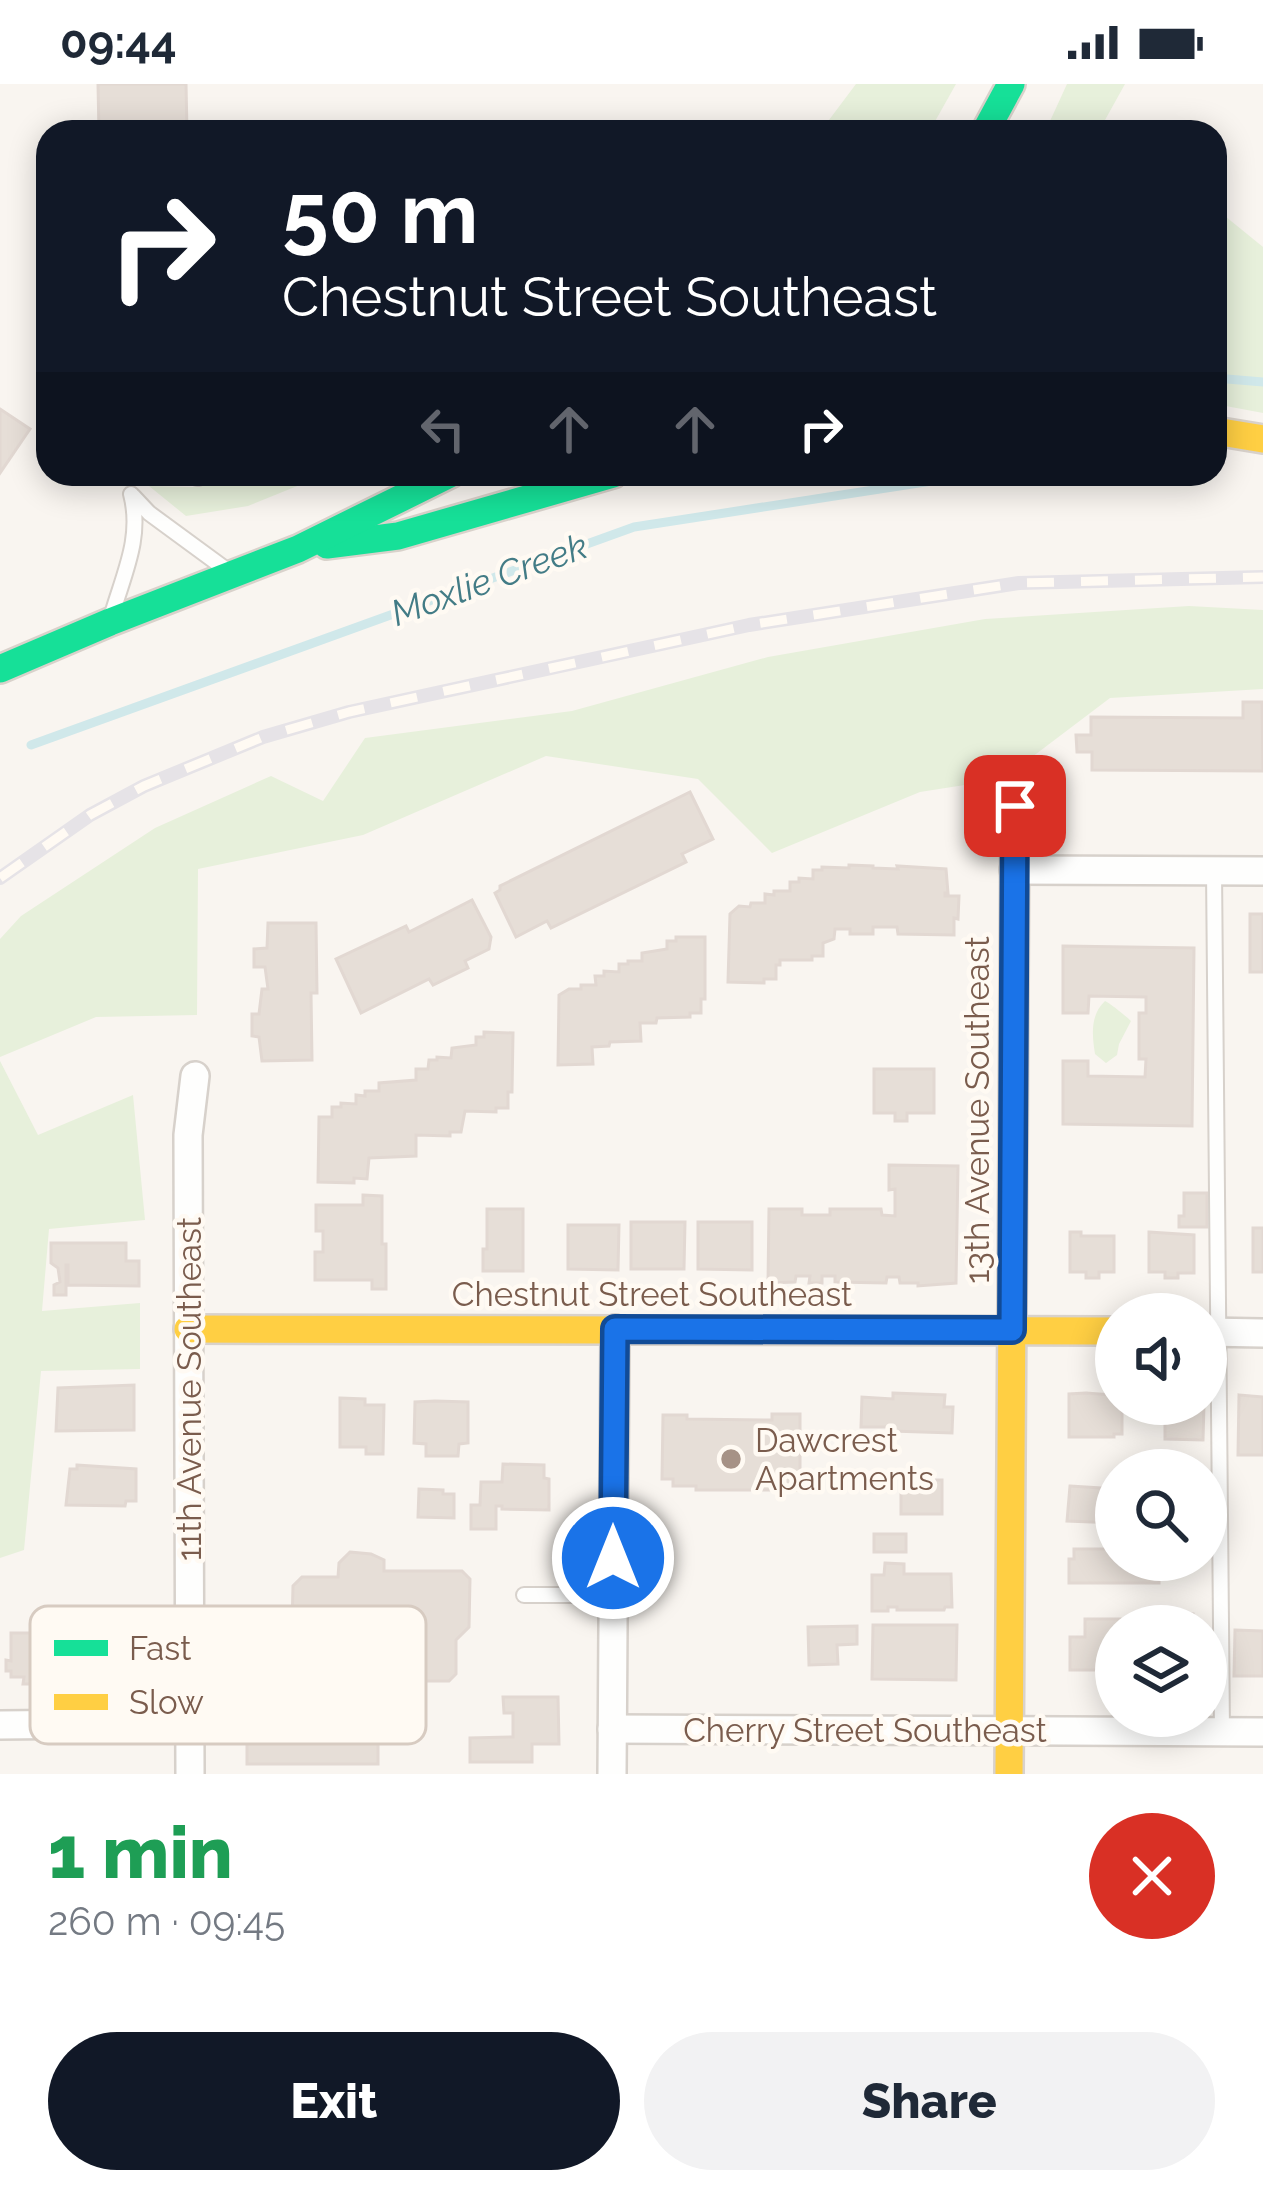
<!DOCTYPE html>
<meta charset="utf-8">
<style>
body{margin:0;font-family:Raleway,sans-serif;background:#f2f2f3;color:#1f2937;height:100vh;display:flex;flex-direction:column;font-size:45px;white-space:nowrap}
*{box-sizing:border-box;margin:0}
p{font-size:39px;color:#747a83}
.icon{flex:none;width:66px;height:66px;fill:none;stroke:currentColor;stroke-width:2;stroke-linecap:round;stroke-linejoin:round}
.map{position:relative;height:1690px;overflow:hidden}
.drawer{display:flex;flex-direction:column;background:#fff;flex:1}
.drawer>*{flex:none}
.top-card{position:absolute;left:36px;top:36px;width:1191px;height:366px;border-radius:36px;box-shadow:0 6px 30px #0003;background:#111827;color:#fff;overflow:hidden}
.controls{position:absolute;left:1095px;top:1209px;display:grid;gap:24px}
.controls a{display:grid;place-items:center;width:132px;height:132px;border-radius:50%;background:#fff;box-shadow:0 6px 30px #0003;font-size:60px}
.pin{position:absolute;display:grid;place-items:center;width:102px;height:102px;color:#fff;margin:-51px;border-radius:24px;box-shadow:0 6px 18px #0006}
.me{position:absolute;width:132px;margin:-66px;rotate:0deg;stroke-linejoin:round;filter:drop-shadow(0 0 9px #0008)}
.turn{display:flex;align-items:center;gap:42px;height:252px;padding:0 48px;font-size:54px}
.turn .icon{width:156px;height:156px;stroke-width:2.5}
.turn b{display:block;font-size:84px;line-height:102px}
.lanes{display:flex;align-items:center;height:114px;padding:0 48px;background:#0003;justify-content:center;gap:60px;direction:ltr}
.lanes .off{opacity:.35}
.round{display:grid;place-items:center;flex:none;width:126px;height:126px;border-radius:63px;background:#f2f2f3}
.head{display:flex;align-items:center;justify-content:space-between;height:204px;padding:0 48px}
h1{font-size:72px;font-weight:800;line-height:90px;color:#1e9e55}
.button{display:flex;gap:24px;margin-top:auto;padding:24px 48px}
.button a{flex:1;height:138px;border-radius:72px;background:#111827;color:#fff;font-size:48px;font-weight:800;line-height:138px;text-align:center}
.button a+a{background:#f2f2f3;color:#1f2937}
.status{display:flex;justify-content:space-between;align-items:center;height:84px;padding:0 60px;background:#fff;direction:ltr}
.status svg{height:33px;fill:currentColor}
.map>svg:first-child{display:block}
.green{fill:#e7f0db}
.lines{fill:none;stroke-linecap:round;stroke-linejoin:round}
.stream{stroke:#d0e8ea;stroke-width:9}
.building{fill:#e6ded7;stroke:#e2d8d2;stroke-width:3}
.lane-casing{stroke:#d7d1cb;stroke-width:18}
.street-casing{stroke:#d7d1cb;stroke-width:32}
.fast-casing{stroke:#d9d2cb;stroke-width:32}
.slow-casing{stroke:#d9d2cb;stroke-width:32}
.lane{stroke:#fefefd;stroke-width:14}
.street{stroke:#fefefd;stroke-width:27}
.fast{stroke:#16e098;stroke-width:27}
.slow{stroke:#ffcf43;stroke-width:27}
.rail-casing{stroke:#e6e3e7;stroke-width:14}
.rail{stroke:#fffaf3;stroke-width:9;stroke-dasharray:27;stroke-linecap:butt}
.route-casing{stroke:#114b97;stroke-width:30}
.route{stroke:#1a73e8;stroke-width:21}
.poi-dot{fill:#a69286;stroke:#fffaf3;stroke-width:4.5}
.labels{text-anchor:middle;stroke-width:9;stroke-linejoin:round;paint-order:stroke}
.street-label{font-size:33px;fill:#7a5c4d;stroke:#fffaf3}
.poi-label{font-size:33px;fill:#7a5c4d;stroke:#fffaf3;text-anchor:start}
.water-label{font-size:36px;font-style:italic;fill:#437c86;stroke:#fffaf3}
.key{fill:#fffaf3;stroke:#d7cbc1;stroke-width:3}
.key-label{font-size:33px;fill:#7a5c4d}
</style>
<div class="status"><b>09:44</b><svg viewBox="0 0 49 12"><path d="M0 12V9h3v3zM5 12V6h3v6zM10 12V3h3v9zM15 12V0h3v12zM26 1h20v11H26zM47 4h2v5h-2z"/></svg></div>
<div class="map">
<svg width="1263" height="1690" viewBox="0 0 1263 1690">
<rect width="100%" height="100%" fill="#f9f5f0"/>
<g class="green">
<polygon points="856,0 956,0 929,48 820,48"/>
<polygon points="1067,0 1125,0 1105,36 1120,48 1045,48"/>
<polygon points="1215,124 1263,163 1263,329 1215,320"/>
<polygon points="224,390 327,390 248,422 186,432 149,402 193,403"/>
<polygon points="1189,522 1263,526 1263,605 1110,614 1003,695 920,708 772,769 698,695 546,672 363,751 198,785 197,931 96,933 0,973 0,855 21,832 155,744 271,692 323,717 365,654 572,627 768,573 985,535"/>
<path d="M1105,917c5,2 23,17 26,20l-12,23 -2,11 -11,8 -11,-9c-3,-19 -5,-39 10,-53z"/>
<polygon points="0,977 38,1051 133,1011 145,1136 49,1145 42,1227 140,1219 140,1285 41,1287 24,1466 0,1474"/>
</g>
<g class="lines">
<g class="stream">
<polyline points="1215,294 1263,298"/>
<polyline points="31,661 634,443 964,392"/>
</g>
</g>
<g class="building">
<polygon points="98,0 186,0 187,48 99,48"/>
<polygon points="0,325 30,345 0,389"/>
<polygon points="1243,618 1262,618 1263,687 1092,686 1092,668 1077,668 1076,651 1091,651 1091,633 1243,634"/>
<polygon points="690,708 713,755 682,770 686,778 551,844 547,837 516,853 495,809 500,806 500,802"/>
<polygon points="849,781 873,782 873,784 898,785 897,782 946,785 948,809 945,809 945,812 959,812 958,835 954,834 954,851 898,850 897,843 873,843 873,850 850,850 850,845 835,845 834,855 823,859 823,872 812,872 812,876 780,876 780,881 776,881 776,895 764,895 764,899 728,898 730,830 739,822 750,823 751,819 765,819 765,810 774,811 774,807 790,807 790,798 799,798 799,794 813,795 813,786 822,786 822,783 849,784"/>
<polygon points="472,816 491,853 489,865 465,877 468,884 433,901 429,895 361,929 336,875 406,842 409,848"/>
<rect x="1250" y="830" width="13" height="58"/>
<polygon points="268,839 316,839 317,909 311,909 312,976 262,977 259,953 252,952 252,930 259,930 262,905 268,905 265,883 254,883 254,865 267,864"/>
<polygon points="676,853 705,853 705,915 701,915 701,929 690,929 690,933 657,934 656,939 640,939 641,957 610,958 609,962 592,963 593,980 558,981 559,911 569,905 581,905 581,901 596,901 595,892 604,892 604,887 619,888 619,880 628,880 628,877 642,877 642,869 667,865 667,857 676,857"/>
<polygon points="1063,862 1194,864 1192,1042 1063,1040 1063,977 1088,977 1088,992 1145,993 1146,975 1139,975 1139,929 1146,929 1146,913 1089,912 1088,929 1063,929"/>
<polygon points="484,948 513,949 512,1008 508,1008 508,1024 496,1024 496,1028 465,1027 461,1048 450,1048 450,1052 416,1051 416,1072 369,1074 367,1095 354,1094 354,1099 318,1098 319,1033 332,1033 332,1023 341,1023 341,1019 356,1020 356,1011 365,1012 365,1007 379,1007 379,999 416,996 416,985 428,985 429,976 437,976 437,973 451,974 452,964 476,961 476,953 484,953"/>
<polygon points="874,985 934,985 934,1029 907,1029 907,1037 895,1037 895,1029 874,1029"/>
<polygon points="889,1081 958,1082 956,1199 918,1202 918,1199 900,1199 899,1193 887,1193 886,1199 835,1198 835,1192 822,1192 822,1199 809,1199 810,1192 796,1192 795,1198 768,1199 769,1125 802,1125 802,1131 830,1131 830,1125 881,1125 882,1131 895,1132 895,1105 889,1106"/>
<polygon points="1184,1109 1207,1109 1207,1143 1179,1143 1179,1132 1184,1132"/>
<polygon points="363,1111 382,1112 382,1160 386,1160 386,1205 372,1205 372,1196 315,1196 315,1168 323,1168 323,1147 316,1147 316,1121 363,1121"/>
<polygon points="487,1125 523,1125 523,1187 483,1187 483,1165 487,1165"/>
<polygon points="631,1138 685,1138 684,1185 631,1185"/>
<polygon points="698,1138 752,1138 752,1186 698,1185"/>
<polygon points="568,1141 619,1141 618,1186 568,1185"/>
<rect x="1253" y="1144" width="10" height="44"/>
<polygon points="1070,1148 1081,1148 1081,1152 1114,1152 1114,1188 1099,1188 1099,1194 1086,1194 1086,1188 1070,1188"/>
<polygon points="1149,1148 1194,1151 1194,1189 1178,1189 1178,1194 1165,1194 1165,1188 1149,1188"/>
<polygon points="51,1159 126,1159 126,1177 139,1177 139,1202 68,1201 68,1181 66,1181 66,1211 54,1211 54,1201 60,1198 58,1184 51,1179"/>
<polygon points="134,1301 134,1346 56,1347 58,1304"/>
<polygon points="893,1309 945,1311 944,1323 953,1323 952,1349 892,1347 892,1343 861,1343 862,1313 893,1315"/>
<polygon points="1086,1309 1112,1311 1116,1314 1116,1320 1122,1320 1122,1350 1114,1350 1114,1353 1069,1353 1069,1310"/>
<polygon points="1239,1311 1263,1313 1263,1371 1238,1371"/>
<polygon points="340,1314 365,1315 365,1321 384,1321 383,1370 366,1370 366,1363 340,1363"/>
<polygon points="435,1317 468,1318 468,1359 459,1360 458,1372 426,1372 426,1360 414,1359 415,1318"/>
<polygon points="1165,1320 1204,1320 1203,1356 1165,1355"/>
<polygon points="772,1330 800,1330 800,1406 696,1406 696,1402 673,1402 673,1395 662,1395 663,1331 687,1331 687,1335 772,1336"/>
<polygon points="503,1380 544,1381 544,1394 549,1395 549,1426 502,1425 502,1422 496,1422 496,1445 471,1445 471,1421 480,1421 481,1398 502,1398"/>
<polygon points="77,1381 136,1385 136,1417 126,1417 125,1422 66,1421 70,1385 77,1385"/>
<rect x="901" y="1396" width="41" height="34"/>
<polygon points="1070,1402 1116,1405 1116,1439 1067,1437"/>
<polygon points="419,1405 443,1406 443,1410 454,1410 454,1434 418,1433"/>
<rect x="874" y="1450" width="32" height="18"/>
<polygon points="1074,1465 1116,1465 1116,1476 1159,1476 1159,1499 1069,1499 1069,1475 1074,1475"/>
<polygon points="350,1468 371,1470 384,1476 384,1487 462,1487 470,1495 469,1543 456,1556 456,1590 449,1597 313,1597 306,1590 306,1556 292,1542 293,1502 302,1493 338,1493 339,1479"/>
<polygon points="885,1479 904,1480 904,1490 951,1490 952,1523 945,1523 944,1526 897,1526 897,1523 888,1523 888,1527 872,1527 872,1491 884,1491"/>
<rect x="1159" y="1530" width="34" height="12"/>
<polygon points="1085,1535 1120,1535 1120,1542 1116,1542 1116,1586 1070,1586 1070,1553 1085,1553"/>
<polygon points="873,1541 957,1541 956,1596 872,1595"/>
<polygon points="857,1542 857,1560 837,1561 838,1580 809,1581 808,1543"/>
<polygon points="1235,1546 1263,1547 1263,1592 1234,1592"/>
<polygon points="11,1549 51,1549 51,1592 39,1592 39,1600 23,1600 24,1593 11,1593 11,1587 6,1587 6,1576 11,1577"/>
<polygon points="503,1613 558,1613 559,1660 532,1660 532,1678 470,1678 470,1654 513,1653 513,1629 504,1629"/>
<polygon points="378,1621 378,1680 247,1680 247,1622"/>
</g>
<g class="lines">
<g class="lane-casing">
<g id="lane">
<polyline points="179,390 198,394 209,390"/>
<polyline points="133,412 149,429 228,487"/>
<path d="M113,527c12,-40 29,-75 18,-117"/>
<polyline points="1214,787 1222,1648"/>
<polyline points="524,1511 613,1511"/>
</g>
</g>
<g class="street-casing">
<g id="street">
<polyline points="1014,786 1263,787"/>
<polyline points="1206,1248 1263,1249"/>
<polyline points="0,1641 190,1639"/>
<polyline points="612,1645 1263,1648"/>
<polyline points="190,1690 188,1051 195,992"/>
<polyline points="612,1690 615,1245"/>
</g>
</g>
<g class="fast-casing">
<g id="fast">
<polyline points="985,48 1011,0"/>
<polyline points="327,461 398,452 613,390"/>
<polyline points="0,585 110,538 298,465 450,390"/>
<polyline points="1014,902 1015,723"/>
</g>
</g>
<g class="slow-casing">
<g id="slow">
<polyline points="1215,347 1263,355"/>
<polyline points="188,1245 1116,1247"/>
<polyline points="1009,1690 1014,902"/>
</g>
</g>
<use href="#lane" class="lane"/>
<use href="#street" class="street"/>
<use href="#fast" class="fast"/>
<use href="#slow" class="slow"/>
<g class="rail-casing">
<polyline id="rail" points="0,794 90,731 144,702 263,653 349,628 749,541 1019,499 1263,493"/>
</g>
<use href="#rail" class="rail"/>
</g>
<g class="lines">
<g class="route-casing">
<polyline id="route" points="613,1474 615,1245 1012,1246 1015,722"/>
</g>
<use href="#route" class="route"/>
</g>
<circle class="poi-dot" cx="731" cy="1375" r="12"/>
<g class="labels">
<g class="street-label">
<text transform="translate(977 1026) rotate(-90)" y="12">13th Avenue Southeast</text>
<text x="652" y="1222">Chestnut Street Southeast</text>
<text transform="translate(189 1305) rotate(-90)" y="12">11th Avenue Southeast</text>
<text x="865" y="1658">Cherry Street Southeast</text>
</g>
<g class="poi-label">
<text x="755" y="1368">Dawcrest<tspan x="755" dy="38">Apartments</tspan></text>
</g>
<g class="water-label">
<text transform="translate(489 495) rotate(-20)" y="13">Moxlie Creek</text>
</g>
</g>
<rect x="30" y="1522" width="396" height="138" rx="18" class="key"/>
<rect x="54" y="1556" width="54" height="16" fill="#16e098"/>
<rect x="54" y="1610" width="54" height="16" fill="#ffcf43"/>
<g class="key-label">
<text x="129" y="1576">Fast</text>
<text x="129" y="1630">Slow</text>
</g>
</svg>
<div class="controls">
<a><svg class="icon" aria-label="sound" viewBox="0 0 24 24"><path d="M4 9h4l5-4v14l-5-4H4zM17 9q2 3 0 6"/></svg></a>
<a><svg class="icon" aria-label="search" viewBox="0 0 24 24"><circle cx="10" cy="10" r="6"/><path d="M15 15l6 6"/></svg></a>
<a><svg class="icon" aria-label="layers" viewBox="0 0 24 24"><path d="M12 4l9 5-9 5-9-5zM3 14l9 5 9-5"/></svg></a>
</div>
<div class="pin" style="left:1015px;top:722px;background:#d93025"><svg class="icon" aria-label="arrive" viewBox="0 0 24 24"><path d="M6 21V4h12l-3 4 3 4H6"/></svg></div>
<svg class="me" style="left:613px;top:1474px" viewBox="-20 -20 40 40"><circle r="17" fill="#1a73e8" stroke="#fff" stroke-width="3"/><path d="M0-11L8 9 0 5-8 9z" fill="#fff"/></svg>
<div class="top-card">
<div class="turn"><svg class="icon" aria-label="right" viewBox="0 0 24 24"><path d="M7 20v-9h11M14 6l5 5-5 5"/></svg><div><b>50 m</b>Chestnut Street Southeast</div></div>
<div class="lanes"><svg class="icon off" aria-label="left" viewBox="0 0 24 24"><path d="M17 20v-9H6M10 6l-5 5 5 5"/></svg><svg class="icon off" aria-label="ahead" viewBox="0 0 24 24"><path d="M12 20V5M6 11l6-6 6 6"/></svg><svg class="icon off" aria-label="ahead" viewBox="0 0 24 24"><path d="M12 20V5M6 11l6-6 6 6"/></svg><svg class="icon" aria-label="right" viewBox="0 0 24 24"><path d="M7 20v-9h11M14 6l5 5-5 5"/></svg></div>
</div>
</div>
<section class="drawer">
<div class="head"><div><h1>1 min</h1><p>260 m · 09:45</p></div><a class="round" style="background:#d93025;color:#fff"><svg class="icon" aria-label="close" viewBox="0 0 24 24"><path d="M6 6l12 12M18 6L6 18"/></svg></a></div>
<div class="button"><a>Exit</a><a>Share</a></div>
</section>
